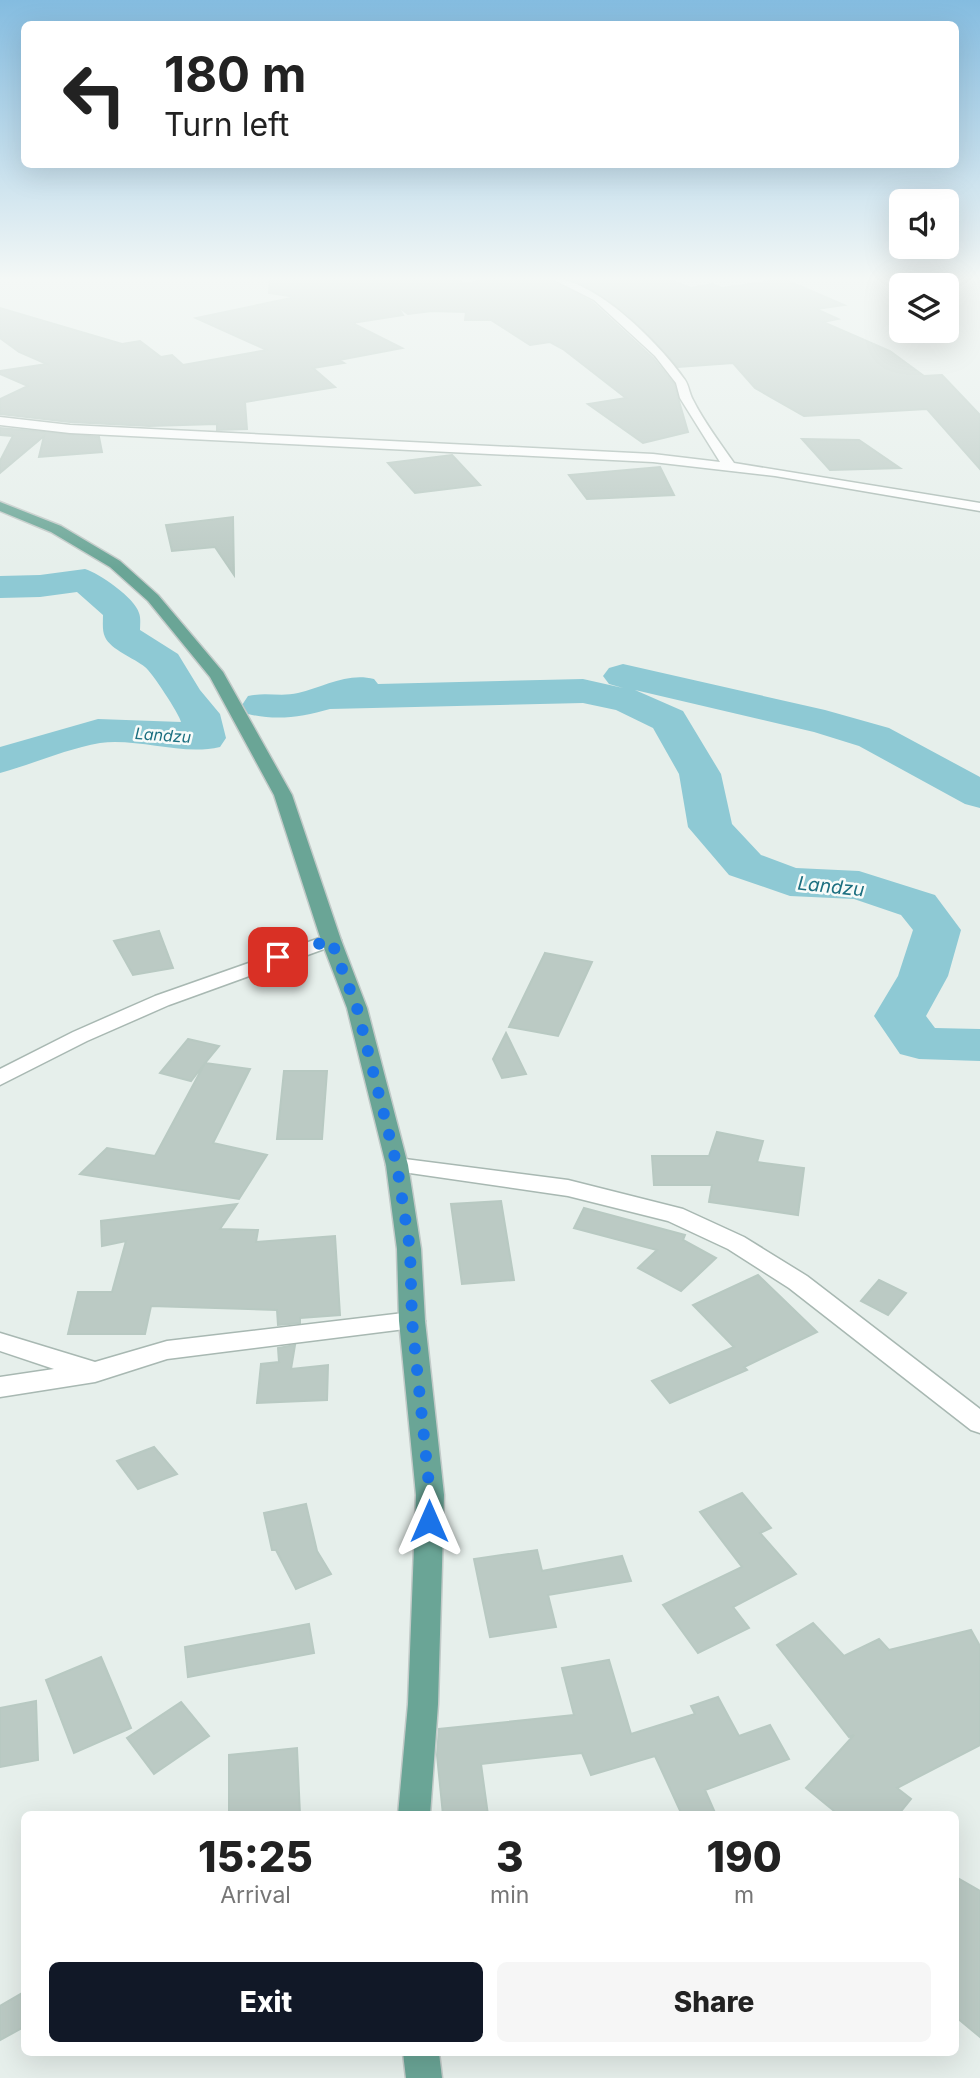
<!DOCTYPE html>
<style>
body{margin:0;font-family:Inter,sans-serif;background:#f6f6f6;color:#222;height:100vh;display:flex;flex-direction:column;font-size:26px;white-space:nowrap}
*{box-sizing:border-box;margin:0}
p{font-size:23px;color:#767676}
.icon{flex:none;width:38px;height:38px;fill:none;stroke:currentColor;stroke-width:2;stroke-linecap:round;stroke-linejoin:round}
.map{position:relative;flex:1;overflow:hidden}
.panel{position:absolute;left:21px;top:1811px;width:938px;height:245px;display:flex;flex-direction:column;background:#fff;border-radius:10px;box-shadow:0 7px 28px #0002}
.panel>*{flex:none}
.top-card{position:absolute;left:21px;top:21px;width:938px;height:147px;border-radius:10px;box-shadow:0 7px 28px #0002;background:#fff;color:#222;overflow:hidden}
.fabs{position:absolute;left:889px;top:189px;display:grid;gap:14px}
.fabs a{display:grid;place-items:center;width:70px;height:70px;border-radius:10px;background:#fff;box-shadow:0 7px 28px #0002;font-size:35px}
.pin{position:absolute;display:grid;place-items:center;width:60px;height:60px;color:#fff;margin:-30px;border-radius:14px;box-shadow:0 4px 10px #0006}
.me{position:absolute;width:77px;margin:-38px;rotate:0deg;stroke-linejoin:round;filter:drop-shadow(0 0 5px #0008)}
.turn{display:flex;align-items:center;gap:24px;height:147px;padding:0 28px;font-size:32px}
.turn .icon{width:91px;height:91px;stroke-width:2.5}
.turn b{display:block;font-size:49px;line-height:60px}
.eta{display:flex;justify-content:space-evenly;align-items:center;height:119px;text-align:center}
.eta b{font-size:42px;font-weight:800;line-height:49px}
.button{display:flex;gap:14px;margin-top:auto;padding:14px 28px}
.button a{flex:1;height:80px;border-radius:10px;background:#111827;color:#fff;font-size:28px;font-weight:800;line-height:80px;text-align:center}
.button a+a{background:#f6f6f6;color:#222}
.map>svg:first-child{display:block}
.lines{fill:none;stroke-linecap:round;stroke-linejoin:round}
.river{fill:#8ec9d4;fill-rule:evenodd}
.building{fill:#bbcac4;stroke:#b8c9c2;stroke-width:2}
.minor-casing{stroke:#a8b8b2;stroke-width:3}
.major-casing{stroke:#c2cac8;stroke-width:3}
.minor{fill:#fff;fill-rule:evenodd}
.major{fill:#6aa596;fill-rule:evenodd}
.route{stroke:#1a73e8;stroke-width:12;stroke-dasharray:0 21.6}
.labels{text-anchor:middle;stroke-width:5;stroke-linejoin:round;paint-order:stroke}
.far-water-label{font-size:16px;font-style:italic;fill:#1c6f80;stroke:#f7fbf9}
.water-label{font-size:19px;font-style:italic;fill:#1c6f80;stroke:#f7fbf9}
</style>
<div class="map">
<svg width="980" height="2078" viewBox="0 0 980 2078">
<rect width="100%" height="100%" fill="#e6efeb"/>
<g class="lines">
<g class="river">
<path d="M85,569c14,4 50,29 54,44 2,5 1,12 1,17l38,24 22,36 20,24 6,24 -6,9c-38,9 -81,-9 -120,-4 -34,6 -67,21 -100,30v-26l98,-28 83,3c-1,-7 -30,-51 -36,-55 -11,-9 -34,-17 -40,-30 -3,-6 -2,-15 -2,-22l-26,-23 -37,5 -40,1v-22l40,-1z"/>
<path d="M623,664l202,46 64,18 91,49v31l-15,-4 -106,-58 -45,-14 -179,-42 48,21 38,63 11,50 29,31 35,13 63,3 76,24 26,35 -13,46 -22,40 9,12 45,1v32l-61,-2 -19,-5 -26,-38 24,-40 15,-46 -12,-15 -47,-16 -64,-3 -61,-21 -41,-48 -9,-53 -26,-46 -37,-18 -33,-7 -253,6c-28,8 -53,12 -82,5l-6,-9 6,-9c17,-4 34,1 50,-3 25,-6 50,-21 76,-14l4,5 205,-5 40,9 -14,-4 -6,-8 6,-8z"/>
</g>
</g>
<g class="building">
<polygon points="270,278 458,278 463,284 496,278 548,278 592,302 653,358 674,384 688,432 643,443 588,404 626,398 563,349 550,342 530,345 491,320 465,320 466,312 432,311 408,314 397,306 403,315 352,323 402,348 339,360 344,363 313,368 335,387 245,402 247,429 217,430 217,424 149,426 70,422 0,414 0,399 28,386 0,374 0,371 47,364 19,352 0,338 0,308 122,344 140,341 161,357 172,355 183,365 267,350 196,318 296,297 269,293"/>
<polygon points="569,278 665,278 691,288 712,284 722,288 784,279 844,305 816,309 838,319 823,322 890,351 924,376 942,375 980,415 980,469 927,409 804,416 755,388 733,363 678,367 627,314 588,287"/>
<polygon points="0,428 99,437 102,452 39,457 44,436 0,473 0,461 13,436 0,435"/>
<polygon points="802,439 859,440 900,468 830,470"/>
<polygon points="452,455 480,485 415,493 388,463"/>
<polygon points="660,467 674,495 587,499 569,475"/>
<polygon points="233,517 234,575 215,547 172,551 166,525"/>
<polygon points="159,931 173,968 133,975 114,941"/>
<polygon points="545,953 592,962 558,1036 509,1027"/>
<polygon points="506,1033 526,1074 502,1078 493,1059"/>
<polygon points="188,1039 219,1046 205,1063 250,1069 213,1143 267,1155 239,1199 80,1174 107,1148 155,1156 205,1063 191,1081 160,1073"/>
<polygon points="284,1071 327,1071 322,1139 277,1139"/>
<polygon points="717,1132 763,1141 757,1162 804,1168 798,1215 709,1202 712,1185 654,1185 652,1156 709,1156"/>
<polygon points="501,1201 514,1280 462,1284 451,1204"/>
<polygon points="237,1204 220,1229 258,1230 256,1242 335,1236 340,1315 300,1318 300,1323 278,1325 277,1310 151,1306 145,1334 68,1334 78,1292 112,1292 126,1241 102,1246 101,1221"/>
<polygon points="584,1208 685,1235 683,1240 716,1258 681,1291 638,1268 657,1250 574,1228"/>
<polygon points="758,1275 817,1332 744,1367 747,1370 670,1403 652,1381 734,1347 693,1305"/>
<polygon points="879,1280 906,1293 888,1315 861,1301"/>
<polygon points="295,1345 291,1369 328,1365 327,1400 257,1403 261,1364 279,1362 278,1348"/>
<polygon points="154,1447 177,1474 138,1489 117,1461"/>
<polygon points="742,1493 771,1528 760,1533 796,1574 733,1607 749,1628 698,1653 663,1605 742,1567 700,1512"/>
<polygon points="306,1504 317,1551 331,1574 296,1589 276,1550 272,1550 264,1513"/>
<polygon points="537,1550 542,1571 622,1556 631,1581 548,1595 556,1627 490,1637 474,1559"/>
<polygon points="813,1623 844,1656 879,1639 889,1650 971,1630 980,1646 980,1745 897,1788 911,1799 898,1815 839,1815 806,1788 854,1735 849,1737 777,1645"/>
<polygon points="309,1624 314,1653 188,1677 185,1647"/>
<polygon points="101,1657 131,1728 74,1753 46,1680"/>
<polygon points="609,1660 631,1734 695,1714 691,1706 718,1697 739,1736 770,1725 789,1759 705,1790 716,1815 682,1815 655,1756 591,1775 582,1753 481,1764 488,1815 443,1815 437,1755 439,1729 574,1715 562,1668"/>
<polygon points="36,1701 38,1760 0,1767 0,1708"/>
<polygon points="181,1702 209,1736 154,1774 127,1738"/>
<polygon points="297,1748 300,1815 229,1815 229,1755"/>
<polygon points="956,1877 980,1891 980,2037 956,2017"/>
<polygon points="24,1992 24,2027 0,2040 0,2006"/>
</g>
<g class="lines">
<g class="minor-casing">
<g id="minor">
<path d="M550,278c45,0 110,66 135,102 4,6 4,13 8,20 11,22 27,43 41,63l246,40v8l-205,-35 -122,-14 -583,-29 -70,-8v-8l70,8 583,29 67,8 -40,-64 -4,-15 -21,-27 -61,-56z"/>
<polygon points="331,934 338,936 341,940 338,944 169,1005 87,1041 0,1085 0,1069 73,1032 155,996"/>
<polygon points="397,1158 568,1180 683,1209 744,1237 807,1276 980,1409 980,1433 971,1430 789,1288 728,1249 668,1221 568,1196 389,1170 386,1165 389,1160"/>
<polygon points="412,1312 421,1315 425,1321 421,1327 167,1359 95,1382 0,1397 0,1377 54,1369 0,1351 0,1333 95,1362 167,1341"/>
</g>
</g>
<g class="major-casing">
<g id="major">
<polygon points="0,502 61,526 120,561 158,595 223,672 292,795 341,940 367,1008 408,1165 421,1249 425,1321 444,1495 438,1704 430,1815 398,1815 408,1704 416,1495 399,1321 397,1249 386,1165 347,1008 321,940 274,795 210,677 148,601 110,567 51,532 0,511"/>
<polygon points="403,2053 439,2053 442,2078 406,2078"/>
</g>
</g>
<use href="#minor" class="minor"/>
<use href="#major" class="major"/>
</g>
<linearGradient id="sky" x2="0" y2="1"><stop stop-color="#84bce0"/><stop offset="0.49" stop-color="#f4f8f6"/><stop offset="1" stop-color="#f4f8f6" stop-opacity="0"/></linearGradient>
<rect width="980" height="569" fill="url(#sky)"/>
<g class="lines">
<polyline class="route" points="278,957 331,940 357,1008 397,1166 410,1249 412,1321 430,1495 429,1521"/>
</g>
<g class="labels">
<g class="far-water-label">
<text transform="translate(163 735) rotate(4)" y="6">Landzu</text>
</g>
<g class="water-label">
<text transform="translate(831 886) rotate(6)" y="7">Landzu</text>
</g>
</g>
</svg>
<div class="fabs">
<a><svg class="icon" aria-label="sound" viewBox="0 0 24 24"><path d="M4 9h4l5-4v14l-5-4H4zM17 9q2 3 0 6"/></svg></a>
<a><svg class="icon" aria-label="layers" viewBox="0 0 24 24"><path d="M12 4l9 5-9 5-9-5zM3 14l9 5 9-5"/></svg></a>
</div>
<div class="pin" style="left:278px;top:957px;background:#d93025"><svg class="icon" aria-label="arrive" viewBox="0 0 24 24"><path d="M6 21V4h12l-3 4 3 4H6"/></svg></div>
<svg class="me" style="left:429px;top:1521px" viewBox="-20 -20 40 40"><path d="M0-17L14 15 0 8-14 15z" fill="#1a73e8" stroke="#fff" stroke-width="4"/></svg>
<div class="top-card">
<div class="turn"><svg class="icon" aria-label="left" viewBox="0 0 24 24"><path d="M17 20v-9H6M10 6l-5 5 5 5"/></svg><div><b>180 m</b>Turn left</div></div>
</div>
<section class="panel">
<div class="eta">
<div><b>15:25</b><p>Arrival</p></div>
<div><b>3</b><p>min</p></div>
<div><b>190</b><p>m</p></div>
</div>
<div class="button"><a>Exit</a><a>Share</a></div>
</section>
</div>
